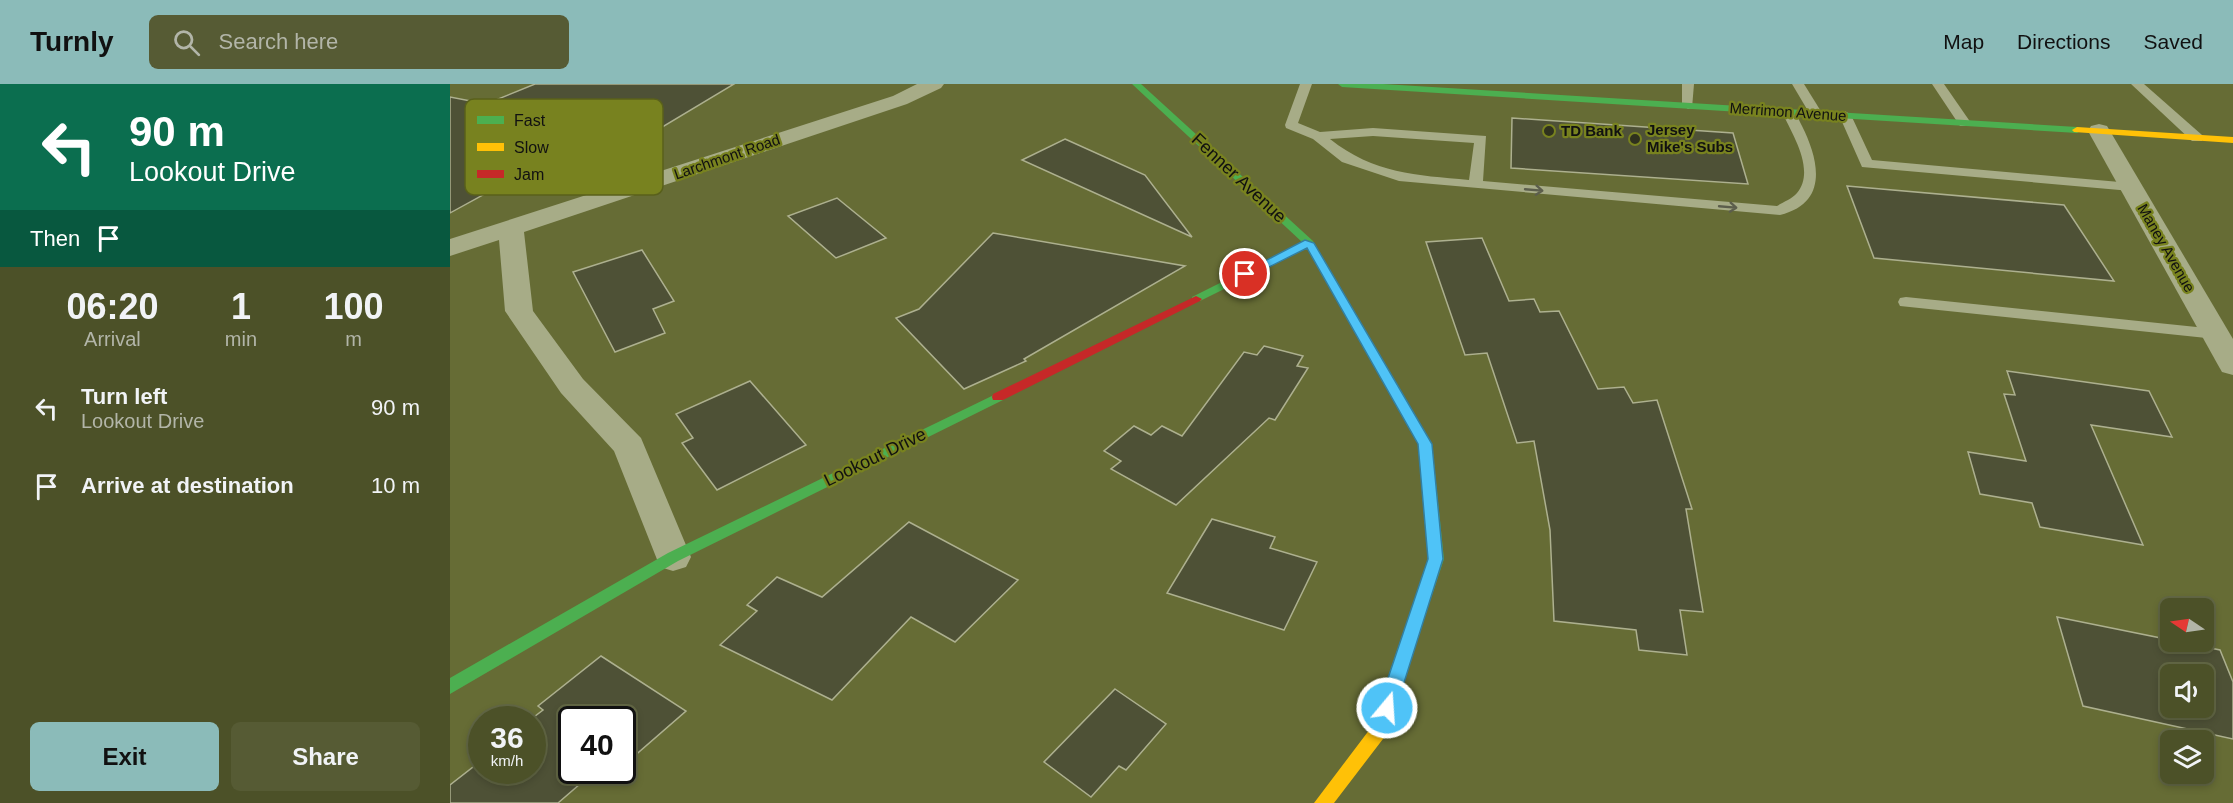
<!DOCTYPE html>
<style>
body{margin:0;font-family:Arial,sans-serif;background:#565b34;color:#f1f3f6;height:100vh;display:flex;flex-direction:column;font-size:22px;white-space:nowrap}
*{box-sizing:border-box;margin:0}
p{font-size:20px;color:#b2b5a8}
.icon{flex:none;width:33px;height:33px;fill:none;stroke:currentColor;stroke-width:2;stroke-linecap:round;stroke-linejoin:round}
.map{position:relative;flex:1;overflow:hidden}
.panel{display:flex;flex-direction:column;background:#4c5128;width:450px}
.panel>*{flex:none}
.guide{background:#0b6e4f;color:#fff;overflow:hidden}
.needle{width:39px;rotate:283deg}
.tools{position:absolute;left:1710px;top:514px;display:grid;gap:12px}
.tools a{display:grid;place-items:center;width:54px;height:54px;border-radius:9px;background:#4c5128;box-shadow:0 3px 9px #0003,0 0 0 2px #636845;font-size:30px}
.speed{position:absolute;left:18px;top:622px;display:flex;gap:12px;font-size:30px;font-weight:700;text-align:center}
.speed>*{display:grid;place-content:center;width:78px;height:78px;border-radius:50%;background:#4c5128;box-shadow:0 3px 9px #0003,0 0 0 2px #636845;line-height:1}
.speed small{font-size:15px;font-weight:400}
.speed .limit{border:3px solid #111;border-radius:9px;background:#fff;color:#111}
.pin{position:absolute;display:grid;place-items:center;width:51px;height:51px;color:#fff;margin:-26px;border:3px solid #fff;border-radius:50%;box-shadow:0 2px 6px #0007}
.me{position:absolute;width:66px;margin:-33px;rotate:18deg;stroke-linejoin:round;filter:drop-shadow(0 0 4px #0008)}
.turn{display:flex;align-items:center;gap:21px;height:126px;padding:0 30px;font-size:27px}
.turn .icon{width:78px;height:78px;stroke-width:2.5}
.turn b{display:block;font-size:42px;line-height:51px}
.then{display:flex;align-items:center;height:57px;padding:0 30px;background:#0003;gap:12px;font-size:22px}
.eta{display:flex;justify-content:space-evenly;align-items:center;height:102px;text-align:center}
.eta b{font-size:36px;font-weight:700;line-height:42px}
.primary-button{display:flex;gap:12px;margin-top:auto;padding:12px 30px}
.primary-button a{flex:1;height:69px;border-radius:9px;background:#8bbbb9;color:#111;font-size:24px;font-weight:700;line-height:69px;text-align:center}
.primary-button a+a{background:#565b34;color:#f1f3f6}
ul{padding:0;list-style:none}
li{display:flex;align-items:center;gap:18px;height:78px;padding:0 30px}
li div{flex:1}
li b{display:block;font-size:22px}
li em{font-style:normal}
header{display:flex;align-items:center;gap:36px;box-sizing:border-box;height:84px;padding:0 30px;background:#8bbbb9;color:#111}
header strong{font-size:28px}
nav{display:flex;gap:33px;margin-inline-start:auto;font-size:21px}
.search{width:420px;height:54px;background:#565b34;display:flex;align-items:center;gap:15px;box-sizing:border-box;padding:0 21px;border-radius:9px;color:#b2b5a8;font-size:22px}
main{display:flex;flex:1;min-height:0}
.map>svg:first-child{display:block}
.building{fill:#4e5136;stroke:#adb08f;stroke-width:1.5;fill-rule:evenodd}
.lines{fill:none;stroke-linecap:round;stroke-linejoin:round}
.lane{fill:#a7ac87;fill-rule:evenodd}
.street{fill:#a7ac87;fill-rule:evenodd}
.fast{fill:#4caf50;fill-rule:evenodd}
.slow{fill:#ffc107;fill-rule:evenodd}
.jam{fill:#c62828;fill-rule:evenodd}
.oneway{stroke:#5c5e4c}
.route{fill:#4fc3f7;stroke:#337fa1;stroke-width:1.5}
.poi-dot{fill:#2f311e;stroke:#78821f;stroke-width:2}
.labels{text-anchor:middle;stroke-width:4.5;stroke-linejoin:round;paint-order:stroke}
.far-street-label{font-size:15px;fill:#111;stroke:#78821f}
.far-poi-label{font-size:15px;font-weight:bold;fill:#111;stroke:#78821f;text-anchor:start}
.street-label{font-size:18px;fill:#111;stroke:#78821f}
.key{fill:#78821f;stroke:#59601b;stroke-width:1.5}
.key-label{font-size:16px;fill:#111}
</style>
<header>
<strong>Turnly</strong>
<div class="search"><svg class="icon" aria-label="search" viewBox="0 0 24 24"><circle cx="10" cy="10" r="6"/><path d="M15 15l6 6"/></svg>Search here</div>
<nav><a>Map</a><a>Directions</a><a>Saved</a></nav>
</header>
<main>
<section class="panel">
<div class="guide">
<div class="turn"><svg class="icon" aria-label="left" viewBox="0 0 24 24"><path d="M17 20v-9H6M10 6l-5 5 5 5"/></svg><div><b>90 m</b>Lookout Drive</div></div>
<div class="then">Then<svg class="icon" aria-label="arrive" viewBox="0 0 24 24"><path d="M6 21V4h12l-3 4 3 4H6"/></svg></div>
</div>
<div class="eta">
<div><b>06:20</b><p>Arrival</p></div>
<div><b>1</b><p>min</p></div>
<div><b>100</b><p>m</p></div>
</div>
<ul>
<li><svg class="icon" aria-label="left" viewBox="0 0 24 24"><path d="M17 20v-9H6M10 6l-5 5 5 5"/></svg><div><b>Turn left</b><p>Lookout Drive</p></div><em>90 m</em></li>
<li><svg class="icon" aria-label="arrive" viewBox="0 0 24 24"><path d="M6 21V4h12l-3 4 3 4H6"/></svg><div><b>Arrive at destination</b></div><em>10 m</em></li>
</ul>
<div class="primary-button"><a>Exit</a><a>Share</a></div>
</section>
<div class="map">
<svg width="1783" height="719" viewBox="0 0 1783 719">
<rect width="100%" height="100%" fill="#666c35"/>
<g class="building">
<polygon points="85,0 284,0 159,75 147,77 106,71 0,129 0,13 36,20"/>
<polygon points="1062,34 1283,49 1298,100 1061,84"/>
<polygon points="615,55 695,91 742,153 572,76"/>
<polygon points="1397,102 1614,121 1664,197 1424,174"/>
<polygon points="387,114 436,154 386,174 338,132"/>
<polygon points="543,149 735,182 574,275 576,277 514,305 446,234 469,225"/>
<polygon points="1032,154 1059,217 1084,215 1090,228 1109,227 1148,305 1174,303 1183,319 1207,316 1242,425 1236,425 1253,528 1230,526 1237,571 1189,566 1186,546 1104,537 1100,446 1084,357 1067,359 1037,269 1015,271 976,158"/>
<polygon points="192,166 224,217 203,225 215,249 165,268 123,188"/>
<polygon points="814,262 853,272 847,282 858,284 825,336 819,334 726,421 661,385 671,377 654,367 684,342 701,351 712,342 732,352 794,268 807,271"/>
<polygon points="1557,287 1699,307 1722,353 1641,341 1693,461 1590,443 1582,419 1530,410 1518,368 1576,377 1554,310 1565,311"/>
<polygon points="300,297 356,361 267,406 232,359 243,354 226,330"/>
<polygon points="762,435 825,453 820,464 867,478 834,546 717,509"/>
<polygon points="459,438 568,496 505,558 461,533 382,616 270,561 307,527 297,521 327,493 372,513"/>
<path d="M1607,533l163,33 13,32v57l-150,-33zM1720,591h34v33h-34z"/>
<polygon points="151,572 236,627 174,681 172,636 122,636 122,687 145,687 108,719 0,719 0,701 32,676 32,687 82,687 82,636 80,636 93,626 88,622"/>
<polygon points="665,605 716,640 676,686 669,682 641,713 594,678"/>
</g>
<g class="lines">
<g class="lane">
<path d="M850,0h12l-14,39 22,9 53,-4 113,8 -3,45 294,25c6,-4 15,-7 20,-13 19,-23 -5,-59 -15,-81l6,-4c8,2 10,11 14,18 17,34 27,77 -22,89l-381,-34 -57,-19 -29,-23 -27,-11 -1,-3zM923,52l101,7 -5,37c-53,-5 -95,-6 -139,-41z"/>
<polygon points="1232,0 1244,0 1242,24 1238,25 1232,21"/>
<polygon points="1342,0 1354,0 1372,29 1371,32 1361,32"/>
<polygon points="1482,0 1494,0 1521,39 1520,42 1510,42"/>
<polygon points="1681,0 1694,0 1752,51 1752,57 1742,57"/>
<polygon points="1395,27 1401,31 1422,76 1681,99 1688,103 1681,107 1412,83 1389,31"/>
<polygon points="1456,213 1766,245 1775,250 1766,255 1450,222 1448,218 1450,214"/>
</g>
<g class="street">
<polygon points="467,0 494,0 491,4 457,20 74,148 83,227 133,295 191,354 241,473 236,483 223,487 210,483 164,367 111,309 55,227 49,156 0,172 0,155 443,12"/>
<polygon points="1649,40 1657,42 1660,47 1783,255 1783,291 1772,288 1768,281 1638,47 1641,42"/>
</g>
<g class="fast">
<polygon points="682,0 691,0 863,157 982,360 994,475 948,613 942,615 936,613 933,608 978,475 968,360 857,164 750,217 742,217 742,213 852,158"/>
<polygon points="888,0 933,0 1627,43 1632,46 1627,49 892,3"/>
<polygon points="548,309 554,313 553,316 228,477 0,610 0,594 218,469"/>
</g>
<g class="slow">
<polygon points="1627,43 1783,53 1783,59 1624,48 1622,46"/>
<polygon points="942,601 948,603 951,608 936,651 884,719 864,719 923,641 936,603"/>
</g>
<polygon class="jam" points="746,212 752,215 750,217 553,316 543,316 542,313 543,310"/>
</g>
<defs><path id="oneway-shaft" d="M-6 0H5M1.5-3L5.5 0L1.5 3" fill="none" stroke-width="1.6" stroke-linecap="round" stroke-linejoin="round" transform="scale(1.5)"/></defs>
<g class="oneway">
<use href="#oneway-shaft" transform="translate(1084 106) rotate(5)"/>
<use href="#oneway-shaft" transform="translate(1278 123) rotate(5)"/>
</g>
<polygon class="route" points="855,156 864,159 982,360 993,475 946,624 943,630 937,632 931,630 928,624 978,475 968,360 857,164 799,193 790,190"/>
<g class="poi-dot">
<circle cx="1099" cy="47" r="6"/>
<circle cx="1185" cy="55" r="6"/>
</g>
<g class="labels">
<g class="far-street-label">
<text transform="translate(1338 28) rotate(4)" y="5">Merrimon Avenue</text>
<text transform="translate(277 73) rotate(-19)" y="5">Larchmont Road</text>
<text transform="translate(1716 164) rotate(60)" y="5">Maney Avenue</text>
</g>
<g class="far-poi-label">
<text x="1197" y="51">Jersey<tspan x="1197" dy="17">Mike's Subs</tspan></text>
<text x="1111" y="52">TD Bank</text>
</g>
<g class="street-label">
<text transform="translate(789 94) rotate(43)" y="6">Fenner Avenue</text>
<text transform="translate(425 373) rotate(-26)" y="6">Lookout Drive</text>
</g>
</g>
<rect x="15" y="15" width="198" height="96" rx="9" class="key"/>
<rect x="27" y="32" width="27" height="8" fill="#4caf50"/>
<rect x="27" y="59" width="27" height="8" fill="#ffc107"/>
<rect x="27" y="86" width="27" height="8" fill="#c62828"/>
<g class="key-label">
<text x="64" y="42">Fast</text>
<text x="64" y="69">Slow</text>
<text x="64" y="96">Jam</text>
</g>
</svg>
<div class="tools">
<a><svg class="needle" viewBox="-14 -14 28 28"><path d="M0-13l5 13h-10z" fill="#e53935"/><path d="M0 13l5-13h-10z" fill="#b2b5a8"/></svg></a>
<a><svg class="icon" aria-label="sound" viewBox="0 0 24 24"><path d="M4 9h4l5-4v14l-5-4H4zM17 9q2 3 0 6"/></svg></a>
<a><svg class="icon" aria-label="layers" viewBox="0 0 24 24"><path d="M12 4l9 5-9 5-9-5zM3 14l9 5 9-5"/></svg></a>
</div>
<div class="speed"><div>36<small>km/h</small></div><div class="limit">40</div></div>
<div class="pin" style="left:795px;top:190px;background:#d93025"><svg class="icon" aria-label="arrive" viewBox="0 0 24 24"><path d="M6 21V4h12l-3 4 3 4H6"/></svg></div>
<svg class="me" style="left:937px;top:624px" viewBox="-20 -20 40 40"><circle r="17" fill="#4fc3f7" stroke="#fff" stroke-width="3"/><path d="M0-11L8 9 0 5-8 9z" fill="#fff"/></svg>
</div>
</main>
